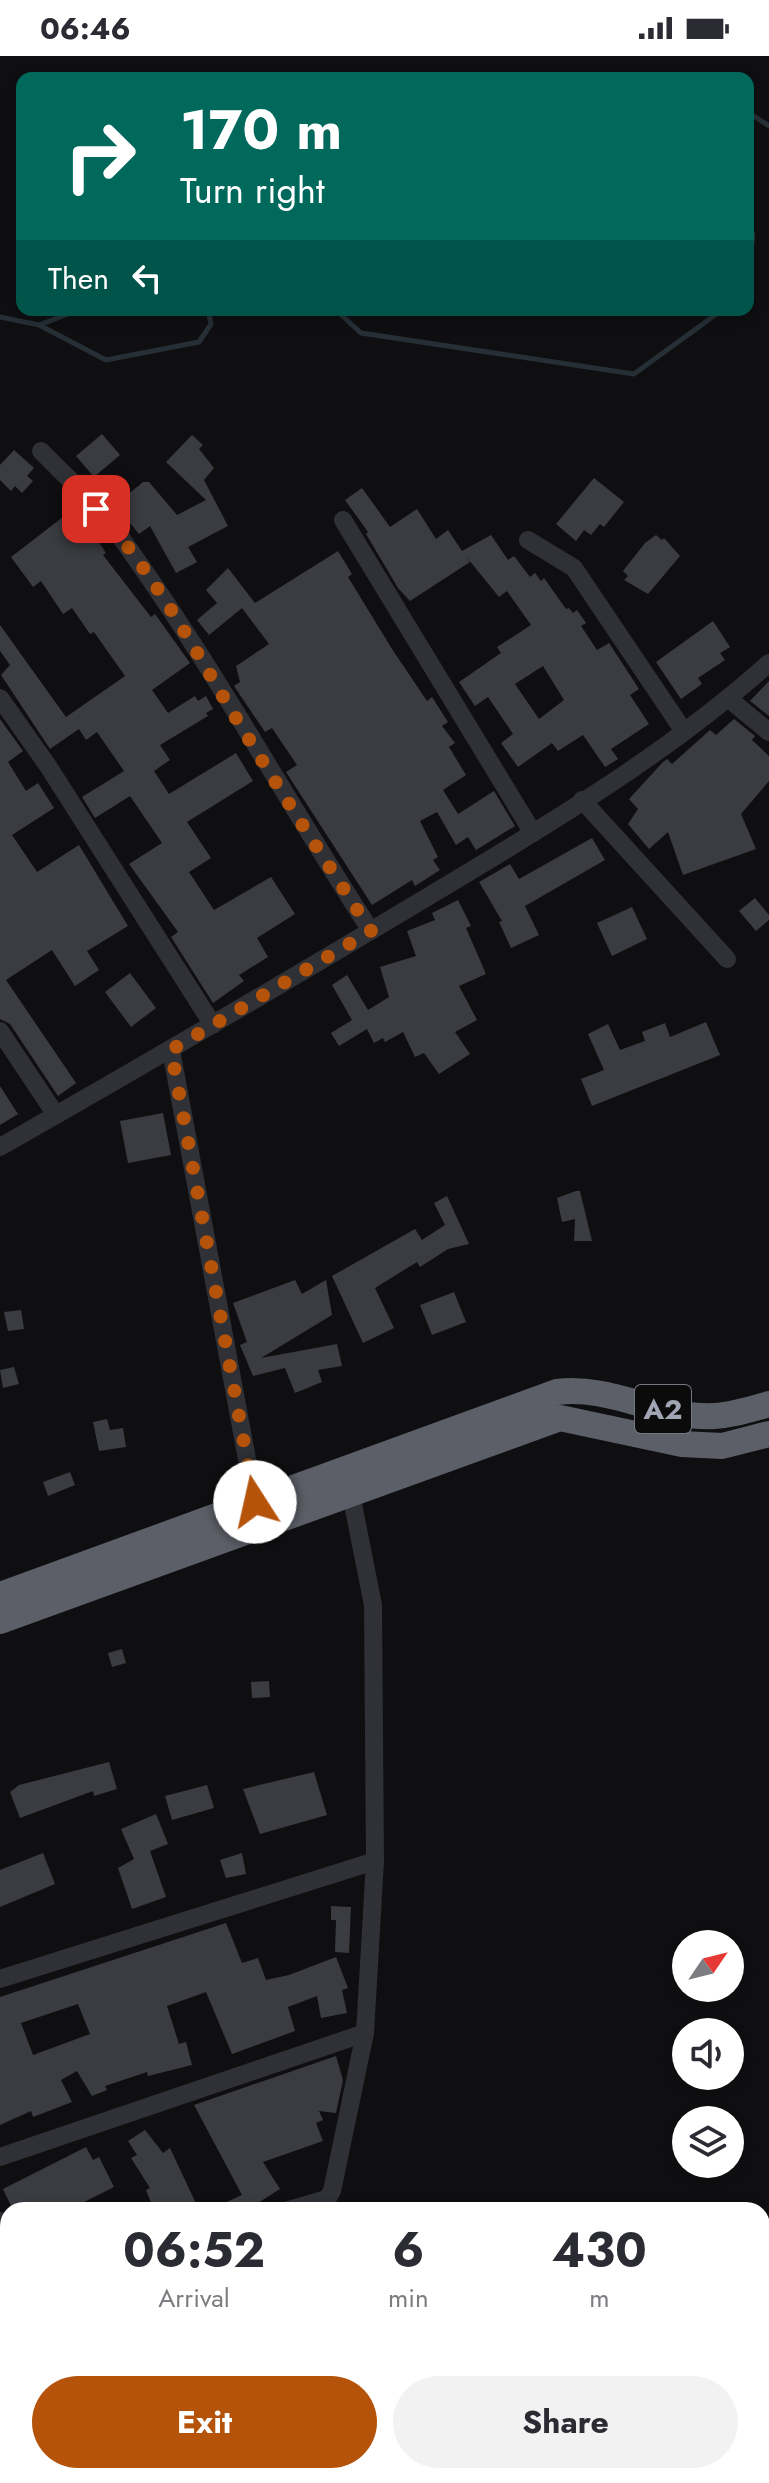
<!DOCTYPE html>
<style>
body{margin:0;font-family:Jost,sans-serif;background:#f2f2f3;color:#2b2b33;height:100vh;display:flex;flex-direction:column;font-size:30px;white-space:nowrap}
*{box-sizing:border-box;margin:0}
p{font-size:26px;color:#7c7c81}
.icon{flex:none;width:44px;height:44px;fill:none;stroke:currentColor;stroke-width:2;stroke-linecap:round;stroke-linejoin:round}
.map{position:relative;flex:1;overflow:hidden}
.details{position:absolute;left:0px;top:2146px;width:770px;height:282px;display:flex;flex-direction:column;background:#fff;border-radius:24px 24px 0 0;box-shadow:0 4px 12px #0003}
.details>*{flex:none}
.guide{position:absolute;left:16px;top:16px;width:738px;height:244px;border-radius:16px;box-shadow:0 4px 12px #0003;background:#00695c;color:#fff;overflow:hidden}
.needle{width:52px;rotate:55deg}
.buttons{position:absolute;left:672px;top:1874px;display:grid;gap:16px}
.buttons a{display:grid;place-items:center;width:72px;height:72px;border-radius:50%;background:#fff;box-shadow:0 4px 12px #0003;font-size:40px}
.pin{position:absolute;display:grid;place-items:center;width:68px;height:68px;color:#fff;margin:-34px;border-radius:16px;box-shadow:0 4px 12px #0006}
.me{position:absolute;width:88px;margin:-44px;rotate:350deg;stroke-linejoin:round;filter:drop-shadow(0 0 6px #0008)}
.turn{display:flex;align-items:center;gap:28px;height:168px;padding:0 32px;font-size:36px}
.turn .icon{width:104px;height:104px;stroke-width:2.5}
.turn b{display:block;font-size:56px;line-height:68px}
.then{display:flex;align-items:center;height:76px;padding:0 32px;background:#0003;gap:16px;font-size:30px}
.eta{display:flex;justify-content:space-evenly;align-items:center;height:136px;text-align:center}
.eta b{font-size:48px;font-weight:700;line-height:56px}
.button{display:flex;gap:16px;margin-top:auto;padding:16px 32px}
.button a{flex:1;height:92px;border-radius:48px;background:#b45309;color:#fff;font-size:32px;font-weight:700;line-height:92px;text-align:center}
.button a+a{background:#f2f2f3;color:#2b2b33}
.status{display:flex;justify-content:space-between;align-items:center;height:56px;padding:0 40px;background:#fff;direction:ltr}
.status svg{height:22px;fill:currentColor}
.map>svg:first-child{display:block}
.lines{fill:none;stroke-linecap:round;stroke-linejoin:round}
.stream{stroke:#252f35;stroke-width:5}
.building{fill:#3b3c41;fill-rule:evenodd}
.minor{stroke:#303136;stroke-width:18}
.highway{stroke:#5c5f67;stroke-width:26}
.route{stroke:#b45309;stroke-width:14;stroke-dasharray:0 25.2}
.labels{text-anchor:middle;stroke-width:6;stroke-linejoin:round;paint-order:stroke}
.shield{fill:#0b0b0c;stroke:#737881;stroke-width:2}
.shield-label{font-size:28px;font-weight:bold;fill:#a0a6b3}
</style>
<div class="status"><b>06:46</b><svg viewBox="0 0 49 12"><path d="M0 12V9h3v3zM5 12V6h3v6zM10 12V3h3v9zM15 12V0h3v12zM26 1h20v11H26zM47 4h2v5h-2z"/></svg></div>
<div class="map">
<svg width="769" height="2427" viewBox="0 0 769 2427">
<rect width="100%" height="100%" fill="#0f0f11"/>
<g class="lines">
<g class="stream">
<polyline points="748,56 769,70"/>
<polyline points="748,179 753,178 748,221"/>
<polyline points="336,254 361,277 634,318 722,254"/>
<polyline points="0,261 39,269 76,255"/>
<polyline points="39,269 106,304 199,286 211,268 208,254"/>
</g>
</g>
<g class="building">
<polygon points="102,378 120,399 94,421 76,400"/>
<polygon points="192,379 203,389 199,393 214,412 204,424 228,470 188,491 197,506 176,517 150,470 139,478 115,449 143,426 149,426 177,459 206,444 166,406"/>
<polygon points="14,394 34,412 27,420 33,425 22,437 15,430 11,435 0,424 0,409"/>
<polygon points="594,422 624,446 604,471 600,468 591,479 584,474 576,485 556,468"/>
<path d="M362,432l28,39 27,-18 19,30 12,-9 14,21 29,-16 17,25 6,-4 16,21 5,-4 6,8 3,-3 22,31 3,-1 4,5 4,-3 9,13 -5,3 16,24 12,-7 30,46 -9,6 19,29 -38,25 7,10 -13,8 -22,-32 -25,16 -6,-8 -34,24 -17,-24 12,-9 -25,-37 -13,9 -16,-24 42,-29 -4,-6 34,-22 -24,-34 -8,6 -35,-43 6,8 -60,39 -12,-13 -32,-54 2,-2 -23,-32zM543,610l21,34 -25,19 -24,-35z"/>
<polygon points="76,451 106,497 103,499 151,561 155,558 190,607 152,634 168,657 195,640 198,645 206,640 213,653 206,657 208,660 160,689 170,704 154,715 169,738 236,697 253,725 187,766 211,802 189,816 214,854 271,821 295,858 257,882 268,901 239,919 244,925 213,947 171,881 178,876 129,808 162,787 130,740 95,762 82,741 124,715 97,676 86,684 79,673 50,693 1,619 10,609 0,595 0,569 66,661 125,620 94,576 90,578 72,552 63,558 41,525 33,531 11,501"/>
<polygon points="656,479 662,484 664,482 680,500 648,538 624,524 628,520 623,515 645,487"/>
<polygon points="338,495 352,518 348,521 392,593 427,645 432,641 448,666 442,670 455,687 449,691 466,719 443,734 458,758 494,735 515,770 476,794 468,781 456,789 437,756 420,765 438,801 433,804 440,814 415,830 412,824 372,849 286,716 297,709 272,672 265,676 234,630 240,626 236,610 269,588 242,552 209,579 197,564 217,547 206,534 228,512 255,547"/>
<polygon points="713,565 730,591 720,597 725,604 698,622 702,628 681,643 656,606"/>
<polygon points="769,625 769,660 750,645"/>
<polygon points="0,663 23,695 8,706 26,735 38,727 54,752 12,779 37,816 79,789 128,870 87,895 99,914 75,930 52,894 6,924 76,1027 58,1040 10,968 0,963"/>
<polygon points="734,663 755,680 752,684 769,700 769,725 741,758 756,793 683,819 668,776 649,793 628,768 638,753 629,743 663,706 667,703 672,708 710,674 716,679"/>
<polygon points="592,782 605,804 525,850 539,879 511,892 499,866 502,865 479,826 510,808 519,823"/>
<polygon points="755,842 769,859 769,864 756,875 739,855"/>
<polygon points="458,844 471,870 466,872 486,918 459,930 477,964 455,976 470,998 439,1018 424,997 415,1001 403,976 385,986 383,982 374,987 367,973 339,990 331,977 352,964 332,929 347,919 368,954 389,941 380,911 416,900 407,875 435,864 432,857"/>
<polygon points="632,851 647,883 612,900 597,867"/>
<polygon points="130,917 156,952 131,971 105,936"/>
<polygon points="706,966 720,999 592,1050 581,1023 604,1014 588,978 608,968 620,994 645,985 642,976 665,967 670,981"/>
<polygon points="0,1030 18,1058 0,1069"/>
<polygon points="163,1057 171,1099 128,1107 120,1065"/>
<polygon points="576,1135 580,1135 592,1185 574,1185 575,1163 562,1166 557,1142"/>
<polygon points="447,1140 469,1188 448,1193 420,1211 417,1206 375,1232 394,1272 363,1287 332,1220 415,1173 422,1184 445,1169 434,1147"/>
<polygon points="295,1224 302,1238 326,1224 332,1259 261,1302 337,1288 342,1310 318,1314 322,1326 295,1337 285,1312 253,1320 240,1289 247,1286 233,1247"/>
<polygon points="454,1236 466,1266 432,1279 420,1249"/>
<polygon points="21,1254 24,1273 8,1275 4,1256"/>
<polygon points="14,1311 19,1328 3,1332 0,1314"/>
<polygon points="107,1363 110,1374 123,1372 126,1391 99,1395 93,1366"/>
<polygon points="70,1416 75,1429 48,1440 43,1426"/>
<polygon points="122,1593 126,1607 112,1611 108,1597"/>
<polygon points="269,1625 270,1641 252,1642 251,1626"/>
<polygon points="109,1706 117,1733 94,1740 93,1735 20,1762 10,1736 19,1729"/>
<polygon points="314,1716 327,1759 260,1778 243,1733"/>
<polygon points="207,1729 214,1752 172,1764 165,1740"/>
<polygon points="156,1758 168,1788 150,1795 166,1841 132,1853 118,1812 134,1803 121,1773"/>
<polygon points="43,1797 55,1828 0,1851 0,1814"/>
<polygon points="242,1797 246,1818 226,1822 220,1804"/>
<polygon points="331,1850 351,1851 349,1897 335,1896 336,1864 331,1864"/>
<path d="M226,1867l16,40 16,-5 8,22 23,-5 47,-18 12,31 -6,2 5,23 -26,5 -4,-22 -29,11 7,24 -63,23 -26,-62 -39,14 12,38 7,-2 6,23 -44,11 -1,-4 -42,14 2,4 -15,6 -15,-25 -16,9 11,22 -39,15 -2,-6 -31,14v-128zM78,1948l12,30 -57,21 -12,-32z"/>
<polygon points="336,2000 343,2024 336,2057 319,2055 323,2064 316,2067 323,2085 263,2106 280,2133 247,2154 209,2154 242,2139 194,2049"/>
<polygon points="145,2074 163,2097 170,2092 199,2154 154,2154 146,2134 150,2132 131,2102 137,2099 128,2085"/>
<polygon points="86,2091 93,2104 99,2101 114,2131 68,2154 13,2154 3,2133"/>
</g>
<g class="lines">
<g class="minor">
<path d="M41,395c25,26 54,51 75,80 93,127 169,268 255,400"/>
<polyline points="343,464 533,777"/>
<polyline points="528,484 574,512 683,674"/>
<polyline points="0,642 48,710 213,969"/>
<polyline points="729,643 769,676"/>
<polyline points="582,744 727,903"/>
<polyline points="0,975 56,1059"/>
<polyline points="171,994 255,1446"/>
<path d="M0,1091c139,-79 277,-160 414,-242 122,-73 249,-147 355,-242"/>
<polyline points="0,1923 375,1805"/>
<polyline points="0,2101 365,1977"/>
<polyline points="289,2154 327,2143 332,2135 365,1977 375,1805 373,1549 351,1438"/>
<polyline points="0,2165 8,2180"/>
<polyline points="144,2420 148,2427"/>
<polyline points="21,2427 28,2420"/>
<polyline points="97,2427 104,2420"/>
</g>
<g class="highway">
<path d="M0,1539l557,-203c55,-7 103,27 158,24 18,-1 37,-7 54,-12"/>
<polyline points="0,1565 560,1362 682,1388 722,1390 769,1378"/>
</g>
</g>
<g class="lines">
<path class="route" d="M96,453c53,57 92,129 132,196 46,76 94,151 143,226l-200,119 84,452"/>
</g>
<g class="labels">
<rect class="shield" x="635" y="1329" width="56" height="48" rx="6"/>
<g class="shield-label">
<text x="663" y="1363">A2</text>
</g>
</g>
</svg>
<div class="buttons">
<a><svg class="needle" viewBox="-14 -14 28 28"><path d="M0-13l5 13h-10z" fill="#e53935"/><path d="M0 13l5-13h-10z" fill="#7c7c81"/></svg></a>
<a><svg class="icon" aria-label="sound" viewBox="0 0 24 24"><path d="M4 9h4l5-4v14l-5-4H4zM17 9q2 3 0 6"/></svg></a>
<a><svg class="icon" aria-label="layers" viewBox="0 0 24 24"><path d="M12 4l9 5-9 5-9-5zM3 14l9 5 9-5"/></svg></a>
</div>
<div class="pin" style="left:96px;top:453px;background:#d93025"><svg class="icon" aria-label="arrive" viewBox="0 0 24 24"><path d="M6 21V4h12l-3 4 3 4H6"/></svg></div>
<svg class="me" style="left:255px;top:1446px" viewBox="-20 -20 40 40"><circle r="19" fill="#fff"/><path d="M0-13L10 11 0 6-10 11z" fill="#b45309"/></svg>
<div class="guide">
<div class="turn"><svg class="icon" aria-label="right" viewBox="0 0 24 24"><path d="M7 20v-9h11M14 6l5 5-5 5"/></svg><div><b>170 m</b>Turn right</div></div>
<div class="then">Then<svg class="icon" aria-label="left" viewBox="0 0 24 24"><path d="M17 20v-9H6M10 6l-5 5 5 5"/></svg></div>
</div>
<section class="details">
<div class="eta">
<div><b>06:52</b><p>Arrival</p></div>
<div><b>6</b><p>min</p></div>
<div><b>430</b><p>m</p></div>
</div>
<div class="button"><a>Exit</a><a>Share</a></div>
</section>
</div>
